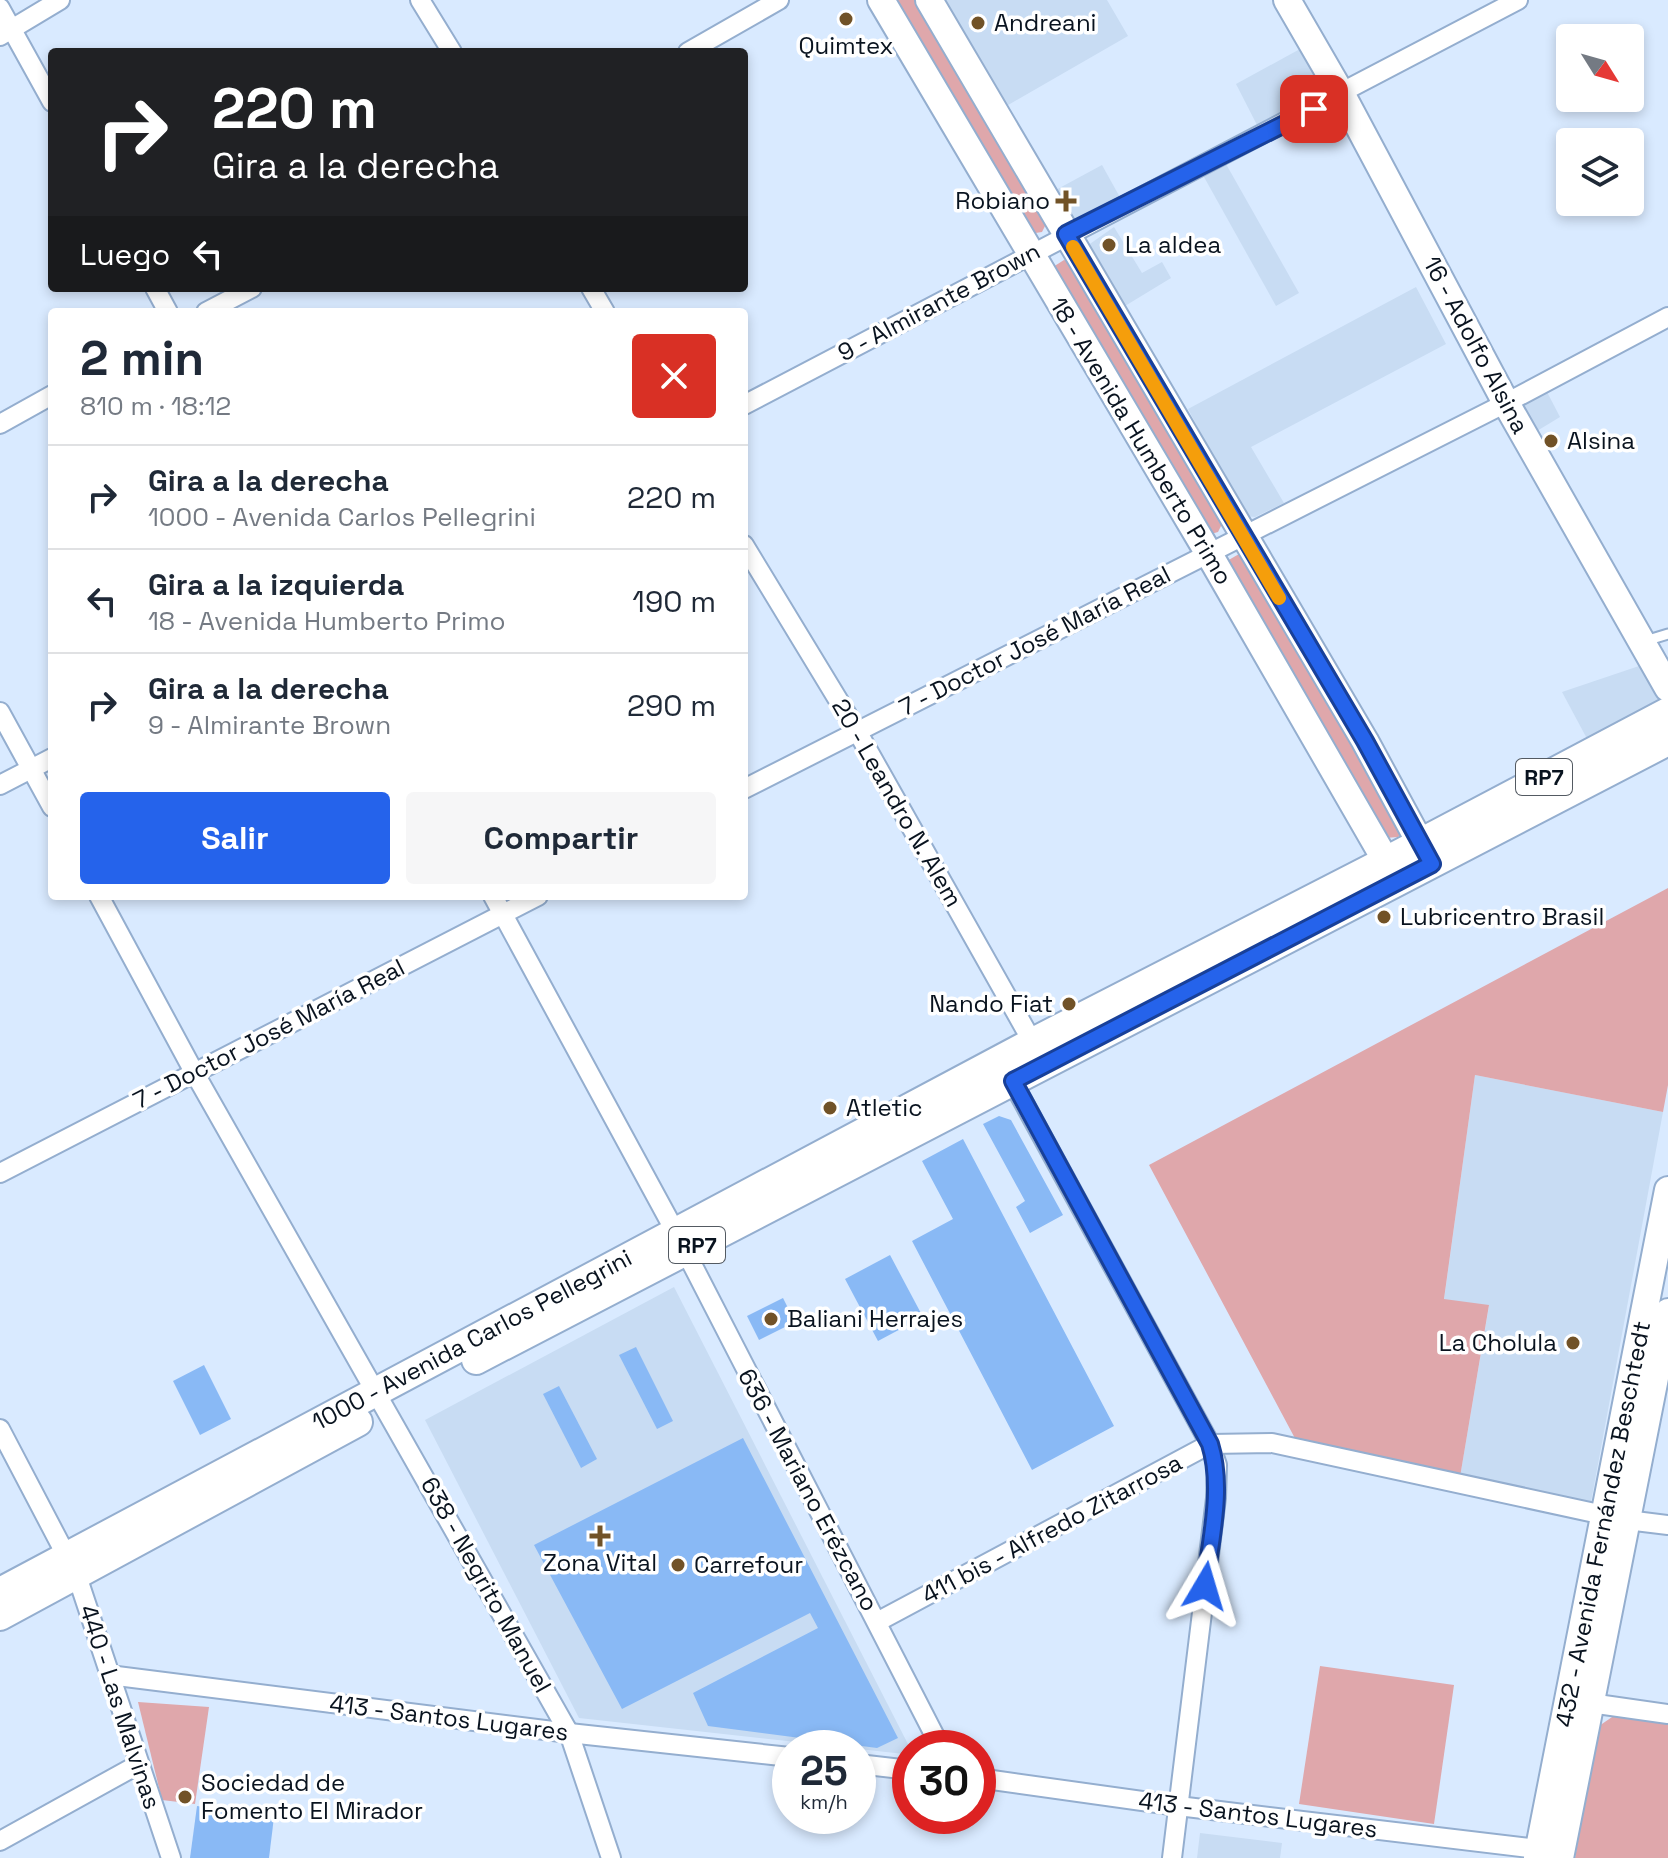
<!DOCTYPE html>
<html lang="es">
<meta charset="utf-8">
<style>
body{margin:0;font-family:"Space Grotesk",sans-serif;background:#f6f6f7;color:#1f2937;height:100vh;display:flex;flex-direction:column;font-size:30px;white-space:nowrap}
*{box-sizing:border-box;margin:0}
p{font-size:26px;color:#747a83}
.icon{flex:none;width:44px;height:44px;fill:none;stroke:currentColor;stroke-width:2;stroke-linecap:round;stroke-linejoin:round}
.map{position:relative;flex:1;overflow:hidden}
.sheet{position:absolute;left:48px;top:308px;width:700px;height:592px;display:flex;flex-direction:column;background:#fff;border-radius:8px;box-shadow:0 4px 12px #0003}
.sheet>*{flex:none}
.guide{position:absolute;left:48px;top:48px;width:700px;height:244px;border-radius:8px;box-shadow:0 4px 12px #0003;background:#202124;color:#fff;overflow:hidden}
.needle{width:52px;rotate:127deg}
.tools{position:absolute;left:1556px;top:24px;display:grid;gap:16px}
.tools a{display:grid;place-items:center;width:88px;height:88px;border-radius:8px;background:#fff;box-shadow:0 4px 12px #0003;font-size:40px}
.speed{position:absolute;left:772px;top:1730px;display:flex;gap:16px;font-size:40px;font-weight:700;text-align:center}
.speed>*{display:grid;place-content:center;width:104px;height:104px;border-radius:50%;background:#fff;box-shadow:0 4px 12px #0003;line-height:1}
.speed small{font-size:20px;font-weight:400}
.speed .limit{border:12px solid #d22;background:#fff;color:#111}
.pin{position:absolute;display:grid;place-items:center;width:68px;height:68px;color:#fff;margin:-34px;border-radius:16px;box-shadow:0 4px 12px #0006}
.me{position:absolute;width:88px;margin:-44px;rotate:7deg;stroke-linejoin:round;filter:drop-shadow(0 0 6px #0008)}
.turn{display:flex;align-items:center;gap:28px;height:168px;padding:0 32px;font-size:36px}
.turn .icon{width:104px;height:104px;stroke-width:2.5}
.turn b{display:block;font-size:56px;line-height:68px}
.then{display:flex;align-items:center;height:76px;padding:0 32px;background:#0003;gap:16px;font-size:30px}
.round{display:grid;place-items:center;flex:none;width:84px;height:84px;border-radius:8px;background:#f6f6f7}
.summary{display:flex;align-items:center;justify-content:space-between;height:136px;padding:0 32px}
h1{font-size:48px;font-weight:700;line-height:60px}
.primary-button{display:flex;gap:16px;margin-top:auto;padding:16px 32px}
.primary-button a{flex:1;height:92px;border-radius:8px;background:#2563eb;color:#fff;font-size:32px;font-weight:700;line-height:92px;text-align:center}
.primary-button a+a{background:#f6f6f7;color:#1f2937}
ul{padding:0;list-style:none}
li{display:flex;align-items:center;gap:24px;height:104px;padding:0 32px;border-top:2px solid #e0e1e3}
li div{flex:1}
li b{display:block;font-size:30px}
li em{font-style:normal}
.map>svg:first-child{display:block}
.built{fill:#c8dcf3}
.green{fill:#dfa7ab}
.building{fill:#89b9f5}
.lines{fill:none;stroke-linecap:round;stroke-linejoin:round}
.lane-casing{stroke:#94aecf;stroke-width:13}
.street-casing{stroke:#94aecf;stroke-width:22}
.secondary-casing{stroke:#94aecf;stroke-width:30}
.primary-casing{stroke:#94aecf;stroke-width:32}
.lane{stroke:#fff;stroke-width:9}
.street{stroke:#fff;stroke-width:18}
.secondary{stroke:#fff;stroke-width:26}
.primary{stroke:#fff;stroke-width:28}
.route-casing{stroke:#184099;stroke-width:20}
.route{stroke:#2563eb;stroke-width:14}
.slow{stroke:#f59e0b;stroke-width:14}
.poi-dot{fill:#715227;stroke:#fff;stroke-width:3}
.labels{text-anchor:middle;stroke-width:7;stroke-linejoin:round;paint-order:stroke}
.shield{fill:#fff;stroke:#535a62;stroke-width:2}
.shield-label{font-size:22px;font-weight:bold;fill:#09131f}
.poi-label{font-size:24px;fill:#09131f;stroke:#fff;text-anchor:start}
.street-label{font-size:24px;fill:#09131f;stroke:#fff}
</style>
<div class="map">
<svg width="1668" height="1858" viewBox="0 0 1668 1858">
<rect width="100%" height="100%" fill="#d9eaff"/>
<g class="built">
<polygon points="939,0 1107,0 1128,36 1003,108"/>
<polygon points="1300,49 1317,82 1315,91 1305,101 1257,125 1236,84"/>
<polygon points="1226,164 1299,293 1276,306 1204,177"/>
<polygon points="1102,165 1122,201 1073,222 1052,192"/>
<polygon points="1114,227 1142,273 1162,262 1171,278 1120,309 1087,246"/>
<polygon points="1416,287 1446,344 1251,447 1284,503 1255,517 1245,516 1188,409"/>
<polygon points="1546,390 1560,417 1532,434 1522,406"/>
<polygon points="1642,665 1660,701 1592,748 1562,692"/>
<polygon points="1475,1075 1663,1112 1591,1502 1460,1477 1489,1306 1444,1300"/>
<polygon points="674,1287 910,1748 904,1754 579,1718 425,1420"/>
<polygon points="1200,1833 1282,1843 1280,1858 1197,1858"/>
</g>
<g class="green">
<polygon points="889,0 918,0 1048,220 1042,232 1029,234"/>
<polygon points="1064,260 1071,262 1224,520 1218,532 1211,534 1053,267"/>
<polygon points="1239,554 1245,556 1403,831 1398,837 1385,838 1227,561"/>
<polygon points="1668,888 1668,1085 1663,1112 1475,1075 1444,1299 1489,1305 1460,1477 1298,1444 1149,1165"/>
<polygon points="1320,1666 1454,1685 1434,1824 1299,1804"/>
<polygon points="138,1702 209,1707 195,1804 162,1800"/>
<polygon points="1615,1715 1668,1723 1668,1858 1575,1858 1599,1726"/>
</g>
<g class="building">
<polygon points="999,1116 1011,1120 1063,1215 1030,1233 1016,1207 1025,1201 983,1124"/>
<polygon points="963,1139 1114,1426 1032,1470 912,1241 953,1219 922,1161"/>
<polygon points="890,1255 923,1317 878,1341 845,1279"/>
<polygon points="783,1298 795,1322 759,1340 747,1316"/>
<polygon points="636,1347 673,1421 657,1429 619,1355"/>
<polygon points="204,1365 231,1419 200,1435 173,1381"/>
<polygon points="559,1386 597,1459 581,1468 543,1394"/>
<polygon points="743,1438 898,1738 877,1748 708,1726 693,1693 818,1628 810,1613 622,1709 534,1545"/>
<polygon points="197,1806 274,1817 269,1858 190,1858"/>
</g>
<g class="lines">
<g class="lane-casing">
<polyline id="lane" points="1645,641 1668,634"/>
</g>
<g class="street-casing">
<g id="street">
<polyline points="420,0 452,52"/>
<polyline points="0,8 52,102"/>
<polyline points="0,36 60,0"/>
<polyline points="688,52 779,0"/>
<polyline points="155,288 168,312"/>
<polyline points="591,288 605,312"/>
<polyline points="206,312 252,288"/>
<polyline points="744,405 1518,0"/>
<polyline points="0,424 52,395"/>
<polyline points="744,545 857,731 1037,1050"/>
<polyline points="0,712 52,807"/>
<polyline points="0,785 52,758"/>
<polyline points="744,789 1506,403 1668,317"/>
<polyline points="99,896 194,1072 569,1733 611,1858"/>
<polyline points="493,896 676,1233 941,1748"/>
<polyline points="1007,1072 1210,1444 1217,1465 1216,1498 1172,1858"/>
<polyline points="0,1173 538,896"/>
<polyline points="0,1429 77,1576 171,1858"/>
<polyline points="877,1622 1210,1444 1272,1443 1627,1520 1668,1525"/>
<polyline points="109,1675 569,1733 790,1757"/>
<polyline points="1590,1703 1668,1714"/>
<polyline points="858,1764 910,1770"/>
<polyline points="978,1778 1178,1806 1538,1849"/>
<polyline points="0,1841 139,1764"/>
</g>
</g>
<g class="secondary-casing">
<g id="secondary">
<polyline points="881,0 1209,554 1397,880"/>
<polyline points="929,0 1365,741 1430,861"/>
<polyline points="1287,0 1342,95 1506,403 1668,688"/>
<polyline points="1537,1858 1668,1190"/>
<polyline points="1560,1858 1668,1312"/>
</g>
</g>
<g class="primary-casing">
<g id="primary">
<polyline points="476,1360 1668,741"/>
<polyline points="0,1592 1033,1042 1386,861 1668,712"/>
<polyline points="0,1616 358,1422"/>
</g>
</g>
<use href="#lane" class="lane"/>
<use href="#street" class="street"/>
<use href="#secondary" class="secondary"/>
<use href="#primary" class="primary"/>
</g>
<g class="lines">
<g class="route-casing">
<path id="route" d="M1205,1586c5,-45 19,-97 5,-142l-197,-363 419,-217 -67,-123 -299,-507 248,-125"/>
</g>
<use href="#route" class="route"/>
<polyline class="slow" points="1073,247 1279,598"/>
</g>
<g class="poi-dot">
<circle cx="846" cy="19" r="8"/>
<circle cx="978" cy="23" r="8"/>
<path d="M1062 189h8v8h8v8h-8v8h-8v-8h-8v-8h8z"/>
<circle cx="1109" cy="245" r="8"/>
<circle cx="1551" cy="441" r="8"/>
<circle cx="1384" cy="917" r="8"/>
<circle cx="1069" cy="1004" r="8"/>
<circle cx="830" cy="1108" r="8"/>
<circle cx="771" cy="1319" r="8"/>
<circle cx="1573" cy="1343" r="8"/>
<path d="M596 1524h8v8h8v8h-8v8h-8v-8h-8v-8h8z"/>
<circle cx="678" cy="1565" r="8"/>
<circle cx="185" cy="1797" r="8"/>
</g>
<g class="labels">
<g class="shield">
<rect x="1516" y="759" width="56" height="36" rx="6"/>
<rect x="669" y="1227" width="56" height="36" rx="6"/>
</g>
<g class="shield-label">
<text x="1544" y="785">RP7</text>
<text x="697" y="1253">RP7</text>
</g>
<g class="poi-label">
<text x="994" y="31">Andreani</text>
<text x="846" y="54" text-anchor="middle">Quimtex</text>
<text x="1050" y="209" text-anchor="end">Robiano</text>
<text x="1125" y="253">La aldea</text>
<text x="1567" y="449">Alsina</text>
<text x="1400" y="925">Lubricentro Brasil</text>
<text x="1053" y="1012" text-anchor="end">Nando Fiat</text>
<text x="846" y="1116">Atletic</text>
<text x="787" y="1327">Baliani Herrajes</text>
<text x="1557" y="1351" text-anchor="end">La Cholula</text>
<text x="600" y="1571" text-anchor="middle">Zona Vital</text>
<text x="694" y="1573">Carrefour</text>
<text x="201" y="1791">Sociedad de<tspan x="201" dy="28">Fomento El Mirador</tspan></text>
</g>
<g class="street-label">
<text transform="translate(939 302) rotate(-28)" y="8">9 - Almirante Brown</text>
<text transform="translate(1476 345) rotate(62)" y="8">16 - Adolfo Alsina</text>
<text transform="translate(1141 441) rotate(59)" y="8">18 - Avenida Humberto Primo</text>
<text transform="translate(1035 641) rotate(-27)" y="8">7 - Doctor José María Real</text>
<text transform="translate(897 803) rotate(60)" y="8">20 - Leandro N. Alem</text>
<text transform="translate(269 1034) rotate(-27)" y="8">7 - Doctor José María Real</text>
<text transform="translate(472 1340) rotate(-28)" y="8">1000 - Avenida Carlos Pellegrini</text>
<text transform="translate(808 1490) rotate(62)" y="8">636 - Mariano Erézcano</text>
<text transform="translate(1603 1524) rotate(-79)" y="8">432 - Avenida Fernández Beschtedt</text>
<text transform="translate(1052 1529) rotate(-28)" y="8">411 bis - Alfredo Zitarrosa</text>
<text transform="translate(486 1585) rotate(61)" y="8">638 - Negrito Manuel</text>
<text transform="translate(120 1707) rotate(72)" y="8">440 - Las Malvinas</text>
<text transform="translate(449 1718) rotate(7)" y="8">413 - Santos Lugares</text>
<text transform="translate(1258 1815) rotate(7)" y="8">413 - Santos Lugares</text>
</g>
</g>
</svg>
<div class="tools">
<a><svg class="needle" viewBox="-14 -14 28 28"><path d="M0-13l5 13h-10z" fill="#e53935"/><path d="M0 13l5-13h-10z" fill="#747a83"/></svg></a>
<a><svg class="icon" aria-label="layers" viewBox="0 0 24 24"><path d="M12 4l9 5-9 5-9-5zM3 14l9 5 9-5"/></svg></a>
</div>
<div class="speed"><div>25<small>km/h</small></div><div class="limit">30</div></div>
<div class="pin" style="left:1314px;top:109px;background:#d93025"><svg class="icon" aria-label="arrive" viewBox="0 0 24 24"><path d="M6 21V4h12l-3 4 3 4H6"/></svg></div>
<svg class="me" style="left:1205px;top:1586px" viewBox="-20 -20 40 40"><path d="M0-17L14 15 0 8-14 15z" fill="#2563eb" stroke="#fff" stroke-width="4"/></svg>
<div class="guide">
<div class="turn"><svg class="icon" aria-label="right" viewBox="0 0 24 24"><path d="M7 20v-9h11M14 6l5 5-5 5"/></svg><div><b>220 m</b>Gira a la derecha</div></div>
<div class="then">Luego<svg class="icon" aria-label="left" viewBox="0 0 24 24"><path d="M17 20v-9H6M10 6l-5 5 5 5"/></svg></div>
</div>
<section class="sheet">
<div class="summary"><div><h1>2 min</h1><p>810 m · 18:12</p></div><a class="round" style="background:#d93025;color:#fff"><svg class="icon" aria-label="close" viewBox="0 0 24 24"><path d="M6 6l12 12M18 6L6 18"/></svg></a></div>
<ul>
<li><svg class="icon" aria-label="right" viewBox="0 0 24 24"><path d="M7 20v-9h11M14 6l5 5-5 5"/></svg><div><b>Gira a la derecha</b><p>1000 - Avenida Carlos Pellegrini</p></div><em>220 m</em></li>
<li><svg class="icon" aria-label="left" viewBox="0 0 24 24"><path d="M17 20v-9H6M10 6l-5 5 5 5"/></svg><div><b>Gira a la izquierda</b><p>18 - Avenida Humberto Primo</p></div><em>190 m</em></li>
<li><svg class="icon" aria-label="right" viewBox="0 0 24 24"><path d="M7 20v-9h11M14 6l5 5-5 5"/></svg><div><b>Gira a la derecha</b><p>9 - Almirante Brown</p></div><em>290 m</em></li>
</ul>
<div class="primary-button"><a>Salir</a><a>Compartir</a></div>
</section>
</div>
